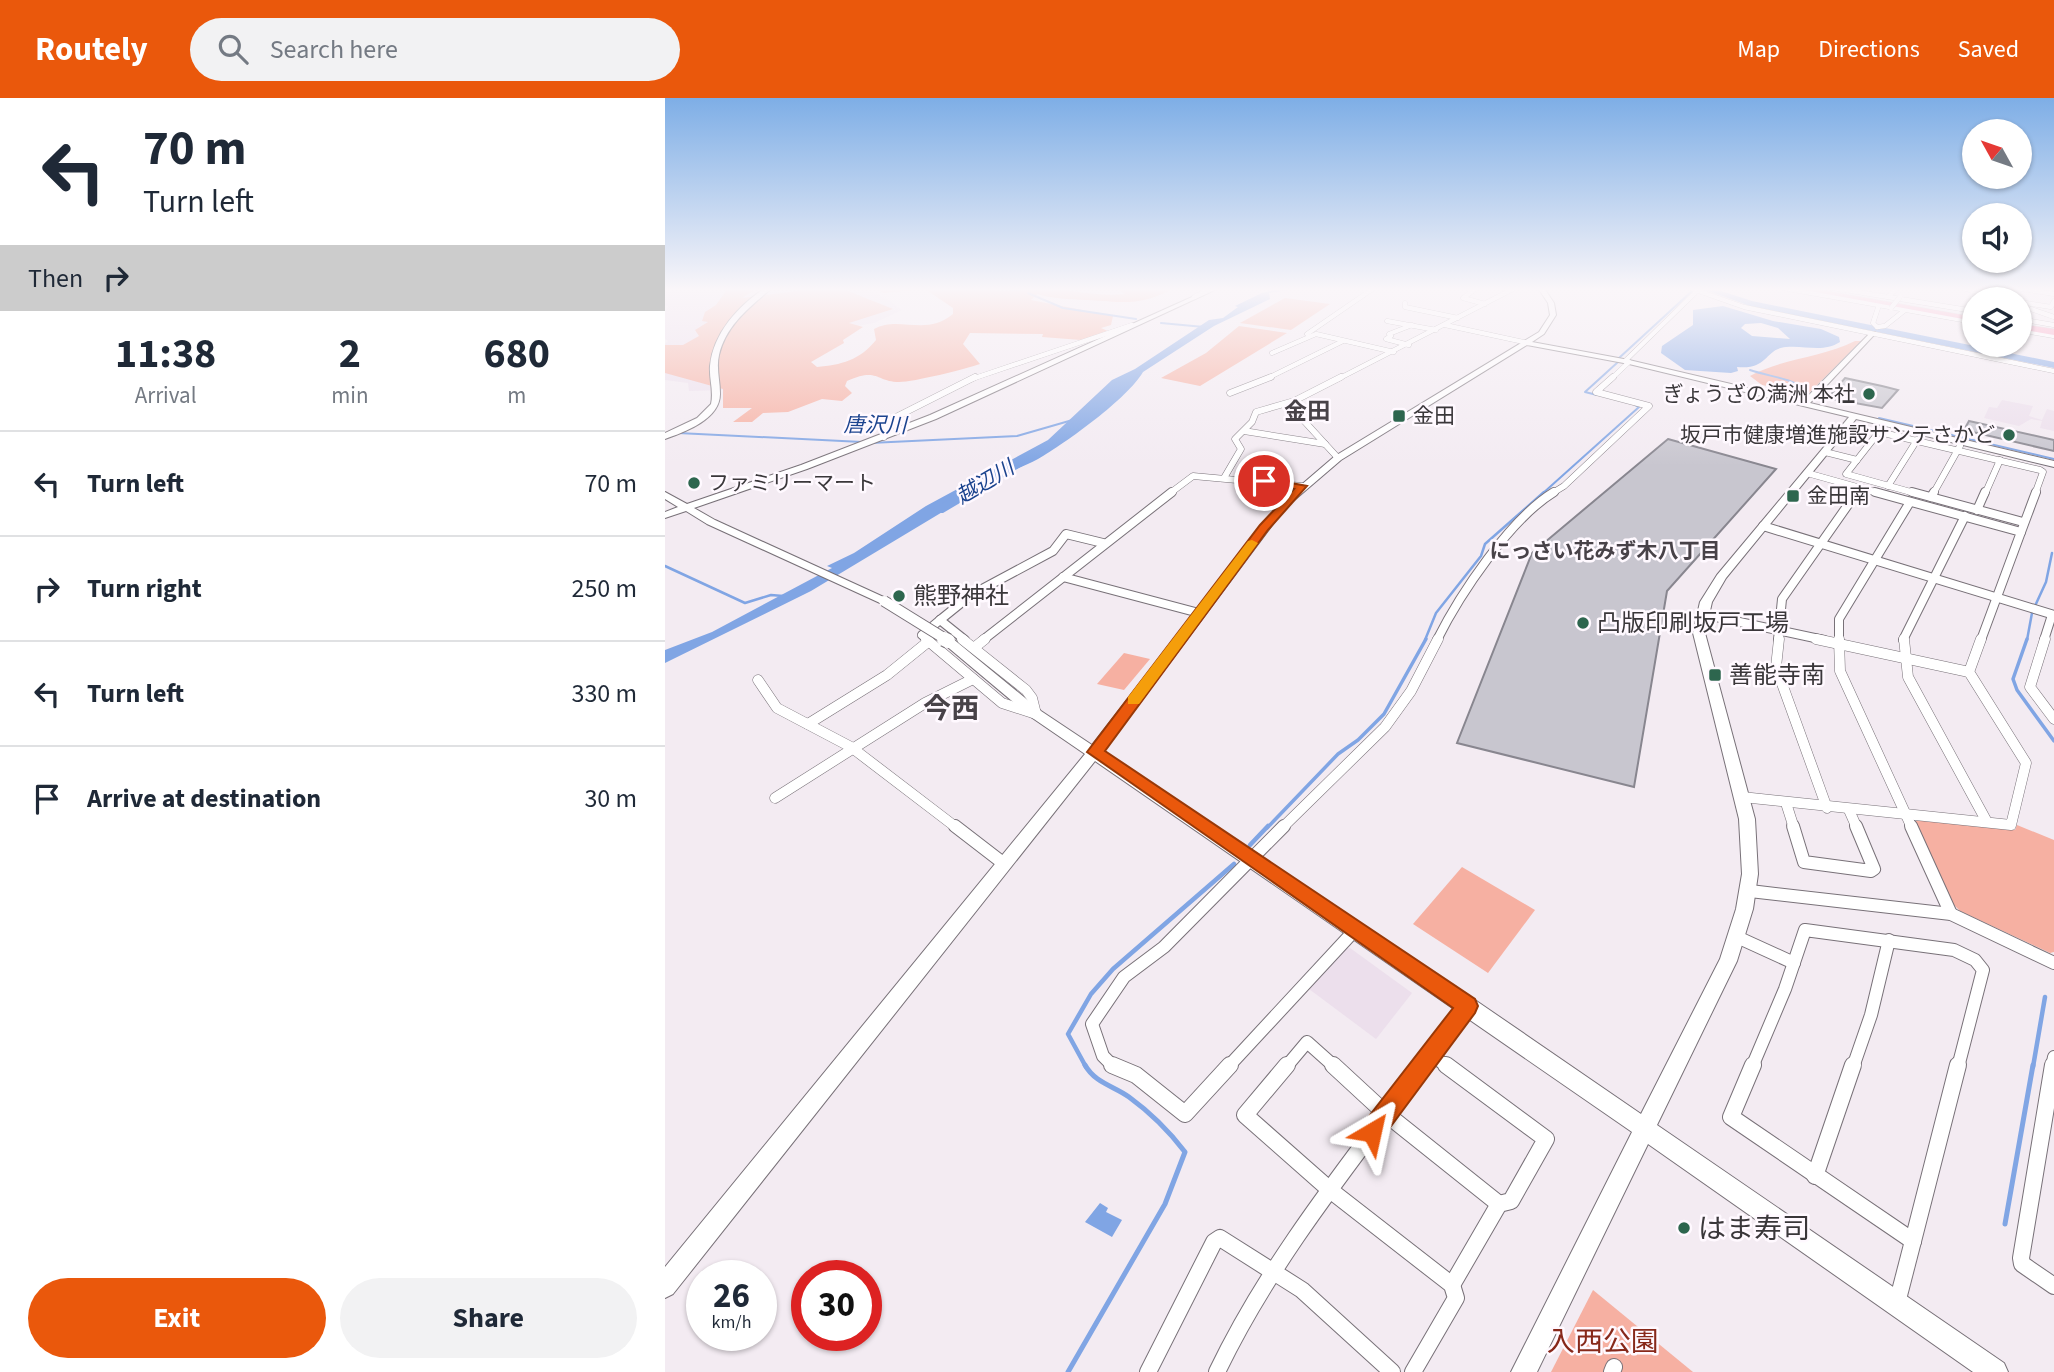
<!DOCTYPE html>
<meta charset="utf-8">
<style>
body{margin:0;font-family:"Source Sans 3","Noto Sans JP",sans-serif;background:#f2f2f3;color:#1f2937;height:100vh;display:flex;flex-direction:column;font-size:26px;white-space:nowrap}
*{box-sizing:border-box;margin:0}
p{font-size:23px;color:#747a83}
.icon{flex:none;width:38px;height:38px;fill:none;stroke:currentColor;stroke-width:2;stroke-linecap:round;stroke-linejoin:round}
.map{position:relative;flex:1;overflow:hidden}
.details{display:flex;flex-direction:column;background:#fff;width:665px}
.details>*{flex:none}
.top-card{background:#fff;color:#1f2937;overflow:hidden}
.needle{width:46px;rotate:310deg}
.buttons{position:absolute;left:1297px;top:21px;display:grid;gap:14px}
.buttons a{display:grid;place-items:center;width:70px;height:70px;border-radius:50%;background:#fff;box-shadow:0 2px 5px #0004;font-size:35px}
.speed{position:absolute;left:21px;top:1162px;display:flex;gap:14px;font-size:35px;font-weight:700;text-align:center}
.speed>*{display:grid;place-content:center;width:91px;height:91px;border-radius:50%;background:#fff;box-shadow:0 2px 5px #0004;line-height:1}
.speed small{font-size:18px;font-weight:400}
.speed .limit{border:10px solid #d22;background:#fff;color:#111}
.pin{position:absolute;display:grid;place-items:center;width:60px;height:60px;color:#fff;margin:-30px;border:4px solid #fff;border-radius:50%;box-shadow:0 2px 7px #0007}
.me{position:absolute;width:77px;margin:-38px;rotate:36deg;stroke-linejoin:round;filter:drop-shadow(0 0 5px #0008)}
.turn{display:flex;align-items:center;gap:24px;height:147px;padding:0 28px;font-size:32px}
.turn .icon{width:91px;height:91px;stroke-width:2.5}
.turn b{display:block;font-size:49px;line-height:60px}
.then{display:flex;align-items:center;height:66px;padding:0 28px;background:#0003;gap:14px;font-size:26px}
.eta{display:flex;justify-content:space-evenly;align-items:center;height:119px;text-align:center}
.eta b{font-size:42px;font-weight:700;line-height:49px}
.action{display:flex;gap:14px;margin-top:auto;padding:14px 28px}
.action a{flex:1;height:80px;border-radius:42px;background:#ea580c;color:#fff;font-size:28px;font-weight:700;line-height:80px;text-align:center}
.action a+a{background:#f2f2f3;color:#1f2937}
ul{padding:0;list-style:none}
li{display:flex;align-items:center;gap:21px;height:105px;padding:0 28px;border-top:2px solid #e0e1e3}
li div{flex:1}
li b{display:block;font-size:26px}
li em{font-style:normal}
header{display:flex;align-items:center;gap:42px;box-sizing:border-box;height:98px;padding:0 35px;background:#ea580c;color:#fff}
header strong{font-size:33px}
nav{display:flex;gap:38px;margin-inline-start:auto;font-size:24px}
.search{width:490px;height:63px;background:#f2f2f3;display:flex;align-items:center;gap:18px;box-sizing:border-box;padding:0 24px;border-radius:38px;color:#747a83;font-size:26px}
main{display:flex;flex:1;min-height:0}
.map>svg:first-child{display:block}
.built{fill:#ecdfec}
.green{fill:#f6b0a2}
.water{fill:#80a5e4;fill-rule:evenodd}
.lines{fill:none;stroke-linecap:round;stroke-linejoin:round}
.stream-far4{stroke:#80a5e4;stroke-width:2}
.stream-far3{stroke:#80a5e4;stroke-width:2.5}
.stream-far2{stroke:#80a5e4;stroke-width:3.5}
.stream-far1{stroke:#80a5e4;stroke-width:4.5}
.stream{stroke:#80a5e4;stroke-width:5}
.river{fill:#80a5e4;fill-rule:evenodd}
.building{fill:#c8c6cf;stroke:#88868f;stroke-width:2}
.street-far5-casing{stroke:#787178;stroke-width:5}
.street-far4-casing{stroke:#787178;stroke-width:7}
.street-far3-casing{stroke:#787178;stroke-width:10}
.street-far2-casing{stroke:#787178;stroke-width:11}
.street-far1-casing{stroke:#787178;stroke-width:14}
.street-casing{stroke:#787178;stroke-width:18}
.secondary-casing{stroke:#787178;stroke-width:2}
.highway-casing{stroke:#cccbcc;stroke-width:1}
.street-far5{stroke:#fff;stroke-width:4.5}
.street-far4{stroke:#fff;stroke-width:6}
.street-far3{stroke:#fff;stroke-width:8}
.street-far2{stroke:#fff;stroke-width:10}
.street-far1{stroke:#fff;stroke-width:12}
.street{stroke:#fff;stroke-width:16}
.secondary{fill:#fff;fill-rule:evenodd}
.highway{fill:#fb96b8;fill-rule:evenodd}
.street-bridge-casing{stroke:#787178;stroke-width:5;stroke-linecap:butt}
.secondary-bridge-far1-casing{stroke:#787178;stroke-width:12;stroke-linecap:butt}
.secondary-bridge-casing{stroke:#787178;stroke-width:16;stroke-linecap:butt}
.street-bridge{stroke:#fff;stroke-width:4.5}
.secondary-bridge-far1{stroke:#fff;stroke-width:10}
.secondary-bridge{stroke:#fff;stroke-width:14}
.route{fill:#ea580c;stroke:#983908;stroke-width:2}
.slow{fill:#f59e0b}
.poi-dot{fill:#2d664e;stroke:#fff9ff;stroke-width:2.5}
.labels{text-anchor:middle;stroke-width:5;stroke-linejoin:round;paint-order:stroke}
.far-poi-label{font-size:21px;fill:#3a373a;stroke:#fff9ff;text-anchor:start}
.far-water-label{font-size:21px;font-style:italic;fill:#1b438e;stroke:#fff9ff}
.far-neighbourhood-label{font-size:21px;font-weight:bold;fill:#484248;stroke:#fff9ff}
.far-quarter-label{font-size:23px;font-weight:bold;fill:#484248;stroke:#fff9ff}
.poi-label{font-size:24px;fill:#3a373a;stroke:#fff9ff;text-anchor:start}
.quarter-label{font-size:28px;font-weight:bold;fill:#484248;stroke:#fff9ff}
.near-poi-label{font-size:28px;fill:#3a373a;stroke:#fff9ff;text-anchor:start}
.near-park-label{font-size:28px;fill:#87281a;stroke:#fff9ff}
</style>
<header>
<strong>Routely</strong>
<div class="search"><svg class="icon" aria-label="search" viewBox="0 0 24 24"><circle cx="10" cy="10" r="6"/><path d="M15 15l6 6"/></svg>Search here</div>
<nav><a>Map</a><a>Directions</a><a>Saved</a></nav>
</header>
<main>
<section class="details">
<div class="top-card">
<div class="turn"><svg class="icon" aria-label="left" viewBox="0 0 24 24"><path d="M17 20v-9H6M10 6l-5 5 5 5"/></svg><div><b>70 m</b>Turn left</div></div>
<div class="then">Then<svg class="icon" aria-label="right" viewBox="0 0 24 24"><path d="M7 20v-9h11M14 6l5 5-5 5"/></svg></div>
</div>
<div class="eta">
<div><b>11:38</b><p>Arrival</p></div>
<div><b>2</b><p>min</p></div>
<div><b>680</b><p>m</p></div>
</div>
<ul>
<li><svg class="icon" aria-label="left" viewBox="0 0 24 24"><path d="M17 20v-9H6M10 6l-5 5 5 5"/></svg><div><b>Turn left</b></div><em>70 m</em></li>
<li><svg class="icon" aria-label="right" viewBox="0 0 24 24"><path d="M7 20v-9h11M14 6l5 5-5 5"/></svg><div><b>Turn right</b></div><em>250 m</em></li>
<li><svg class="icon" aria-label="left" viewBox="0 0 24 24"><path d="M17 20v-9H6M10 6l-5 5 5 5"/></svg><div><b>Turn left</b></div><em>330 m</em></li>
<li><svg class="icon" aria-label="arrive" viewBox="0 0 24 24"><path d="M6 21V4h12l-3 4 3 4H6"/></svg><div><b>Arrive at destination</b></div><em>30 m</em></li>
</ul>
<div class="action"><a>Exit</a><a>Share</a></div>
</section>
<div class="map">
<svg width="1389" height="1274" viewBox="0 0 1389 1274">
<rect width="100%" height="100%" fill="#f3ebf2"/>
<g class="built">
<polygon points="0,190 197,190 222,201 237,212 209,225 157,234 59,292 24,293 23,285 0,282 0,246 3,243 0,241 0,216 3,208 0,208"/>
<polygon points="1337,302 1368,308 1364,318 1377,322 1382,311 1389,313 1389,333 1375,330 1377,323 1366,321 1354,328 1319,320 1324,309 1332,310"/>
<polygon points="685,850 747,895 711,941 644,891 679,851"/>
</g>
<g class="green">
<path d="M63,190h30l-16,10 70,-9h31l50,20 -44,14 14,4 -20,13 1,3 -33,19 6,5c24,-2 43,-7 59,-27l-2,-11c25,-14 52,8 79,-15v-6l-28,-19 -41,4 -12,-5 141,3c39,-9 74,7 112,3l-10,-6h60c-38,19 -49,14 -88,12 -18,-1 -33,-1 -50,-6l-6,6 82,16 -2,9 -10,3 7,3 -27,9 -39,-3 1,-3 -73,-1 -7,11 17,20c-15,5 -66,18 -81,18 -23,0 -21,-15 -52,-1l-2,5 7,7 -10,8 -20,-2 -34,13 -25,1 -11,9h-19l19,-14h-29v-19l-58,-16v-28h18l16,-9 -4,-6 13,-8 -6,-1 3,-9 11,-7z"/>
<polygon points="620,200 665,206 626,232 575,225"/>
<polygon points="574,228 622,235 535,288 496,280 541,255"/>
<path d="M1190,243h6l-58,58 -20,-3 4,-6 -25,-5 -12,-9c33,-18 71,-18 105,-35z"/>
<polygon points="459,555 485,561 459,592 432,586"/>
<polygon points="1253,721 1350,732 1352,727 1389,742 1389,854 1385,855 1295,813 1287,805 1250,724"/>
<polygon points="797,769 870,812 823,875 748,826"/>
<polygon points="928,1192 1028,1274 886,1274"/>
</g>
<g class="water">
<path d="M618,190h19l-33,5 1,6 -56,27 -71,46c-15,26 -77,71 -105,87 -23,13 -52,18 -76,32l-3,11 -148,89 -146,72v-13l47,-18 120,-64 -5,-2 27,-13 72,-47 122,-66 64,-60 23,-11 74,-49 14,-2 15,-11 -3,-1 27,-13z"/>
<path d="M1058,208l50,15 48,8 18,8 1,5c-17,11 -35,3 -54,5 -22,2 -17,23 -49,20l1,4 -7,2 -46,-3 -24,-17 1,-7 31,-21v-15zM1096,225l17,5 12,11 -38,-3 -11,-8 4,-4z"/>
<polygon points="435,1105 443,1110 441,1114 457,1122 447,1139 420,1124"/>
</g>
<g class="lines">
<g class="stream-far4">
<polyline points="324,190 355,192"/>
<polyline points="363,195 398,210 471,221"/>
<polyline points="496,225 539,229"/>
<polyline points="954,260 1027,193"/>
<path d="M1085,272c20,7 38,7 56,19"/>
<polyline points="932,297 920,294 953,264"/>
<polyline points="1214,320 1389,361"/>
<polyline points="13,335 197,344"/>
<polyline points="205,345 352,338 411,321"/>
<polyline points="877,396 974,309 970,307"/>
</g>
<g class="stream-far3">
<polyline points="0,468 80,505 106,497 118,498"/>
<polyline points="1370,508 1381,484 1387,455"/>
<polyline points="760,542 771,515 816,458 820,446 879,394"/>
<polyline points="1362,542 1367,515"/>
</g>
<g class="stream-far2">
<polyline points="1362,541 1348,581 1352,592 1389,643"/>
<polyline points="602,730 673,656 693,642 719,616 761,541"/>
</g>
<g class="stream-far1">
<polyline points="585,747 603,728"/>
<polyline points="421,969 403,936 426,896 448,871 569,766"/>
<polyline points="1368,969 1380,899"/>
</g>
<g class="stream">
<polyline points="1340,1126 1368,967"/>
<path d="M403,1274l97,-168 20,-52c-16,-21 -34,-39 -56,-55 -15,-11 -34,-14 -44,-32"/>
</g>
<g class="river">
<polygon points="1035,190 1047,190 1087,203 1389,264 1389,270 1085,208"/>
<polygon points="359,357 366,361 364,364 278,415 268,415 266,412"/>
</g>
</g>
<g class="building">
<polygon points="1180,280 1217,288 1233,292 1217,310 1163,300"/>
<polygon points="1304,323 1389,342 1389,353 1299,332"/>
<polygon points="1003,341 1111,371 1002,493 969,689 792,645 867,455"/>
</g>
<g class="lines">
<g class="street-far5-casing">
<g id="street-far5">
<polyline points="812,190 798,200 820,206"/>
<polyline points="1025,190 1079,209 1389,273"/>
<polyline points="1118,190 1309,224"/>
<polyline points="1168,190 1309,213"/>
<polyline points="1298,190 1339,201"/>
<polyline points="1351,190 1389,196"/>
<polyline points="529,199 546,190"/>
<polyline points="1223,199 1232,190"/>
<polyline points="1354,204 1386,209 1389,203"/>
<polyline points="740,205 740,209 793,220"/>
<polyline points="1366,211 1389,219"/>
<polyline points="1354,221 1389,227"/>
<polyline points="722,223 771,232"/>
<polyline points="780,227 863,245"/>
<polyline points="1212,229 1220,228 1240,212"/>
<polyline points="1212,229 1208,225 1214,207"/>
<polyline points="1354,232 1389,238"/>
<polyline points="642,236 709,190"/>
<polyline points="744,247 721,241 726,238 724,236 747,227"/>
<polyline points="607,255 651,236 729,254"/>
<polyline points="960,263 1032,193"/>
<polyline points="307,281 467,227"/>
<polyline points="601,281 678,243"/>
<polyline points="673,281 850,190"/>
<polyline points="946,281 964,264"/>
</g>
</g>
<g class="street-far4-casing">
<g id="street-far4">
<polyline points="565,295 606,279"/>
<polyline points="629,303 630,313 673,360"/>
<polyline points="579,333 660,346"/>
<polyline points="219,339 223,323 310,279"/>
<polyline points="1160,354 1192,362"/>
<polyline points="1142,375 1217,396"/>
<polyline points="559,380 576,351 570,341 587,324 591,314 629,303 676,279"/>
<polyline points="1223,388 1252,342"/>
<polyline points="504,396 528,378 637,388"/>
<polyline points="886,396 899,388 984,308 931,294 948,279"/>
<polyline points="1191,396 1195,390"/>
<polyline points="1253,396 1181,376 1214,334 1375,372 1378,374 1370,396"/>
<polyline points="1268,396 1295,348"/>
<polyline points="1320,396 1335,362"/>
</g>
</g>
<g class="street-far3-casing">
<g id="street-far3">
<polyline points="1210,394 1356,434 1316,542"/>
<polyline points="1247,394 1358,424"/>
<polyline points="1266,399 1269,394"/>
<polyline points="1312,412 1320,394"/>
<polyline points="1098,428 1389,517"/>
<polyline points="1356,434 1371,394"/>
<polyline points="398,479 534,515"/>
<polyline points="1037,516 1159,542"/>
<polyline points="275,522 300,542"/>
<polyline points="275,522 306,497 388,453 401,436 438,445"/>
<polyline points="263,542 257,537 275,522"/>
<polyline points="318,542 507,394"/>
<path d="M772,542c23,-46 73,-121 117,-148"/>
<polyline points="1113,542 1117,501 1192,394"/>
<polyline points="1174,542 1174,521 1245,404"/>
<polyline points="1238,542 1300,418"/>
<polyline points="1379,542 1387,517"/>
</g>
</g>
<g class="street-far2-casing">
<g id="street-far2">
<polyline points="261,541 337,605 371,616 367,600 361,592 297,541"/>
<polyline points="1114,541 1111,569 1162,710"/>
<polyline points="1151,541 1304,574"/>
<polyline points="1174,541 1175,573 1247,730"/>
<polyline points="1239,541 1243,579 1322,724"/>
<polyline points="1380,541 1365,589 1389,621"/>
<polyline points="310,549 320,541"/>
<polyline points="93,582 112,610 186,649 292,730"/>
<polyline points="143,626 222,577 264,543"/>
<polyline points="1077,699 1346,727 1361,665 1304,574 1316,541"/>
<polyline points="110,700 260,605 308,581"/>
<polyline points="1121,705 1129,730"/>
<polyline points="1184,712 1192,730"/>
<polyline points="617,730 720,629 746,593 773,541"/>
</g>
</g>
<g class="street-far1-casing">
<g id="street-far1">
<polyline points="290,728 338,765"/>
<polyline points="1128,728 1139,764 1206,773 1209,771 1191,728"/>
<polyline points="1246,728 1286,816"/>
<polyline points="1085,793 1286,816 1389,865"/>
<polyline points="1072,839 1129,865"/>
<polyline points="765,956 783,969"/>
<polyline points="449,969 438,958 427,926 459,879 499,849 619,728"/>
<polyline points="563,969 690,832"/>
<polyline points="621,969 642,944 670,969"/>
<polyline points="757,969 803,908"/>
<polyline points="1087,969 1120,891 1140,832 1289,852 1310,862 1318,872 1293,969"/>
<polyline points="1188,969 1206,917 1224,842"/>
<polyline points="1387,969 1389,959"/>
</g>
</g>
<g class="street-casing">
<g id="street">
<polyline points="447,967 471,977 520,1016 565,967"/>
<polyline points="622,967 580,1017 665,1092 787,1187 791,1200 748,1274"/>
<polyline points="668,967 720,1015 834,1106"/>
<polyline points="781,967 881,1041 846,1103 834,1106 787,1187"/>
<polyline points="1088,967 1066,1019 1248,1143"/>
<polyline points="1388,967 1356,1160 1357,1166 1389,1188"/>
<polyline points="1150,1078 1188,967"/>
<polyline points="1248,1143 1293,967"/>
<polyline points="1232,1205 1248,1143"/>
<polyline points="483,1274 549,1144 555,1140 637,1192 727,1274"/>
<path d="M552,1274c53,-111 133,-209 206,-307"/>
<polyline points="947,1274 949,1269"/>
</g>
</g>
<g class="secondary-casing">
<g id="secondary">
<path d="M100,190h7c-22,19 -46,37 -53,67 -3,13 1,25 1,38 1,26 -35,39 -55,46v-6l32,-15 14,-14c3,-13 -2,-25 -1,-38 3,-33 29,-61 55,-78z"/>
<polygon points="547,190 554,190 271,321 142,371 29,410 50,422 223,501 223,505 215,505 42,426 21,413 0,420 0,414 13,409 0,401 0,394 22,406 136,367 265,317"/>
<path d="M873,190h6l10,15 2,12 -12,19 -12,8 97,18 174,41 68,-69h4v2l-65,69 244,58v6l-198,-48 -130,159 -14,24 -7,31 50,186 3,55 -5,35 -16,52 -80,164 347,238 4,9h-35l-325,-228 -111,228h-26l121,-240 -537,-371 -422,533 -8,4v-31l420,-513 -54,-37 -87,-73 -2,-3 2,-3h8l89,73 51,34 187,-241 56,-48 204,-124 11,-17 -2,-12zM862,247l102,19 220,53 -132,158 -17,27 -7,31 46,186 3,55 -6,35 -16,50 -79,155 -166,-114 -372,-248 182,-244 56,-48z"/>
</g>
</g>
<g class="highway-casing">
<g id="highway">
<polygon points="1129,190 1145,190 1309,219 1309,223"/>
<polygon points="1354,226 1389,231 1389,237 1354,231"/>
</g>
</g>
<use href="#street-far5" class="street-far5"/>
<use href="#street-far4" class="street-far4"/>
<use href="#street-far3" class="street-far3"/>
<use href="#street-far2" class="street-far2"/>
<use href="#street-far1" class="street-far1"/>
<use href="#street" class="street"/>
<use href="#secondary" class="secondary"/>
<use href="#highway" class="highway"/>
<g class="street-bridge-casing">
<polyline id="street-bridge" points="1226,210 1235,199"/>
</g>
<g class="secondary-bridge-far1-casing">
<polyline id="secondary-bridge-far1" points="219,503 282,542"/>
</g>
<g class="secondary-bridge-casing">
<polyline id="secondary-bridge" points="279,541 283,543"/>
</g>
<use href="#street-bridge" class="street-bridge"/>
<use href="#secondary-bridge-far1" class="secondary-bridge-far1"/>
<use href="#secondary-bridge" class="secondary-bridge"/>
</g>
<linearGradient id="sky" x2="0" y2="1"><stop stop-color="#7eaee6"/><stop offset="0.52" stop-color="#faf6f9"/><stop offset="1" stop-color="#faf6f9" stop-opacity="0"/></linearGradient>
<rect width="1389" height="368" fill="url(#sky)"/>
<polygon class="route" points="599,380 642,388 603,432 440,653 810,901 813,908 810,915 715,1043 707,1046 698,1043 695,1034 698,1026 788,910 422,654 595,427 629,391 595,386 593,383"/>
<polygon class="slow" points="587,442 593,445 474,606 463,606 463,599 583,443"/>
<g class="poi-dot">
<circle cx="1204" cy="296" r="7"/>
<rect x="727" y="311" width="14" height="14" rx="3.5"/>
<circle cx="1344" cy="337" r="7"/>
<circle cx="29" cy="385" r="7"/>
<rect x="1121" y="391" width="14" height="14" rx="3.5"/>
<circle cx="234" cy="498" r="7"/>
<circle cx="918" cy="525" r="7"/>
<rect x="1043" y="570" width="14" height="14" rx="3.5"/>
<circle cx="1019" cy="1130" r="7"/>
</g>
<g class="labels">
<g class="far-poi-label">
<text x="1190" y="303" text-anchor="end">ぎょうざの満洲 本社</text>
<text x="748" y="325">金田</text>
<text x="1330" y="344" text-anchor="end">坂戸市健康増進施設サンテさかど</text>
<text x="43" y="392">ファミリーマート</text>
<text x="1142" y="405">金田南</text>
</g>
<g class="far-water-label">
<text transform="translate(210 327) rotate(1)" y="7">唐沢川</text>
<text transform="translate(320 384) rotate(-31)" y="7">越辺川</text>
</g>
<g class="far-neighbourhood-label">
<text x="940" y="460">にっさい花みず木八丁目</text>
</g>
<g class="far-quarter-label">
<text x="642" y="321">金田</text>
</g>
<g class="poi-label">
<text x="248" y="506">熊野神社</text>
<text x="932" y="533">凸版印刷坂戸工場</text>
<text x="1064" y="585">善能寺南</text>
</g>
<g class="quarter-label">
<text x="286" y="620">今西</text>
</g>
<g class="near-poi-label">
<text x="1033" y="1140">はま寿司</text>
</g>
<g class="near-park-label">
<text x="938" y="1253">入西公園</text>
</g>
</g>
</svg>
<div class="buttons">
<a><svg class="needle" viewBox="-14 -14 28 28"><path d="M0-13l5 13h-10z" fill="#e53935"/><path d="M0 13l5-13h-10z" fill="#747a83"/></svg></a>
<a><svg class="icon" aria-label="sound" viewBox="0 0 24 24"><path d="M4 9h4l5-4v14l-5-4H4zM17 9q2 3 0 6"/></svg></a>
<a><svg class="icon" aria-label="layers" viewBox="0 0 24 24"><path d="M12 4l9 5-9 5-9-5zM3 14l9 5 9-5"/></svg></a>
</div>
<div class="speed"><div>26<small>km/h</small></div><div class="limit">30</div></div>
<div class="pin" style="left:599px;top:383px;background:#d93025"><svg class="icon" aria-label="arrive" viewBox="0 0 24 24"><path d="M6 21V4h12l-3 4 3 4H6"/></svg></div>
<svg class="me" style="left:707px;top:1034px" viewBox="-20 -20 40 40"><path d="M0-17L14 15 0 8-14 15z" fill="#ea580c" stroke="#fff" stroke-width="4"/></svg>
</div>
</main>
